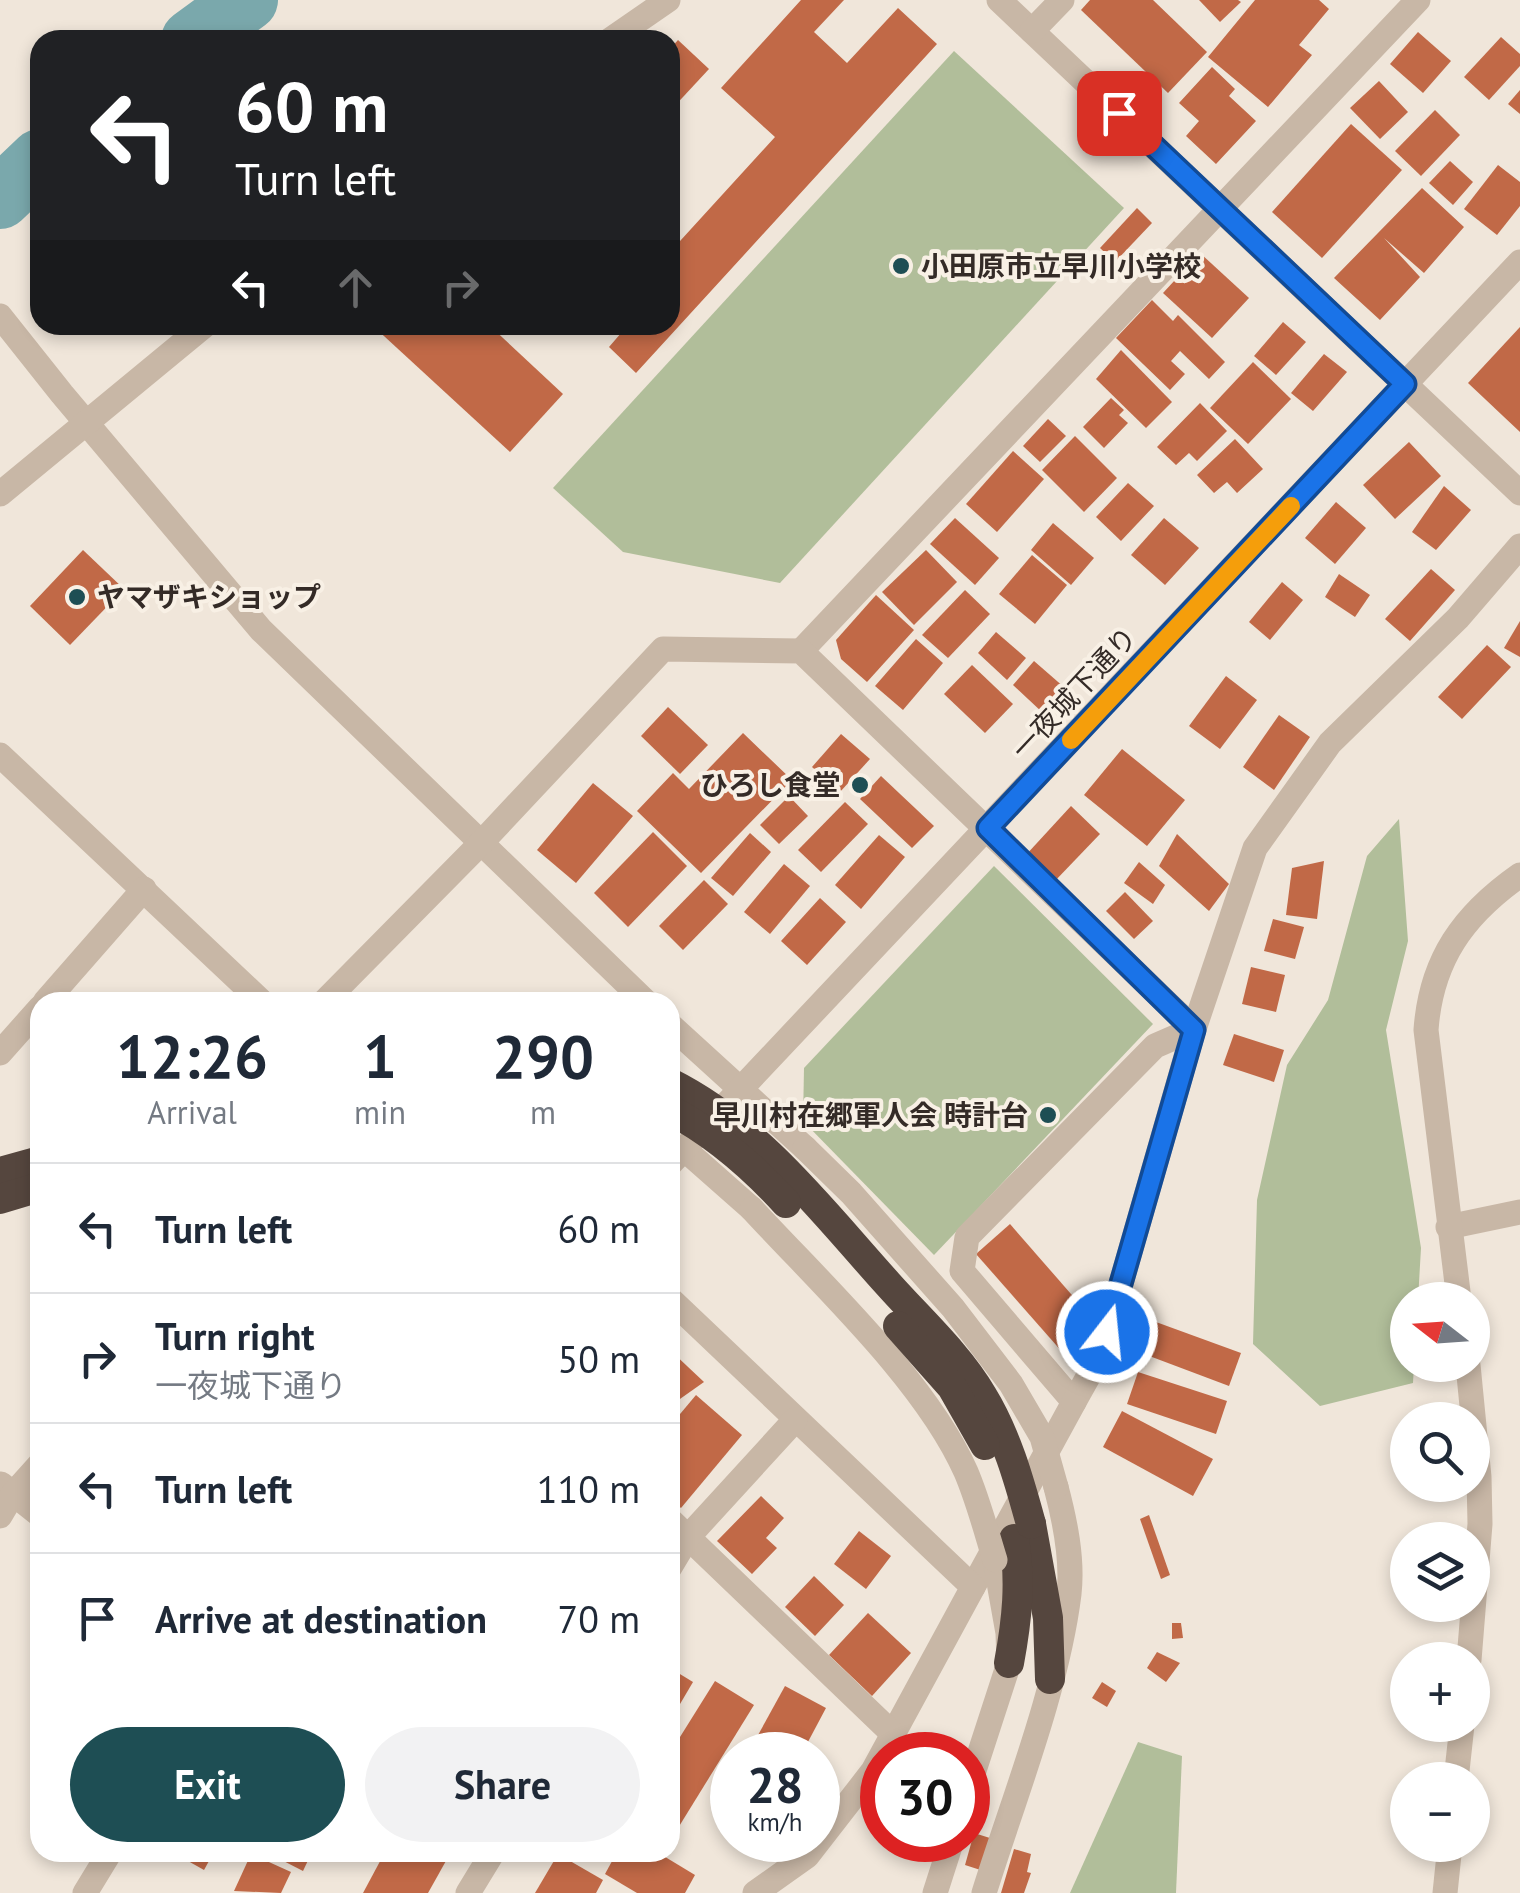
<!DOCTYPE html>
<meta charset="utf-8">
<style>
body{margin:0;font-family:"PT Sans","Noto Sans JP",sans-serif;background:#f2f2f3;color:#1f2937;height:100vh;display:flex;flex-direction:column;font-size:38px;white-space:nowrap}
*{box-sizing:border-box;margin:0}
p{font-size:32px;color:#747a83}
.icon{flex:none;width:55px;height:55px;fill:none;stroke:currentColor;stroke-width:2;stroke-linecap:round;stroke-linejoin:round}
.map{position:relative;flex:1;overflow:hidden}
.drawer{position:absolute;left:30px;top:992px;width:650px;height:870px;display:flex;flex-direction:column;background:#fff;border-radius:30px;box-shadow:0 5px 15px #0003}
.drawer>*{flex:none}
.top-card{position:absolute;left:30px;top:30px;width:650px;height:305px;border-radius:30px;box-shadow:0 5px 15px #0003;background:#202124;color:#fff;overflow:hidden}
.needle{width:65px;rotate:287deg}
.controls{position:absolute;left:1390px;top:1282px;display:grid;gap:20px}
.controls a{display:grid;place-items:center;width:100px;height:100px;border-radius:50%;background:#fff;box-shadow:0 5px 15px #0003;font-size:50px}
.speed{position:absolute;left:710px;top:1732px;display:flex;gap:20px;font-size:50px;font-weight:700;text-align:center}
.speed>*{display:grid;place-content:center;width:130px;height:130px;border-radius:50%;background:#fff;box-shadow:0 5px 15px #0003;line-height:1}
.speed small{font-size:25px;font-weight:400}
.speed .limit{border:15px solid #d22;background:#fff;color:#111}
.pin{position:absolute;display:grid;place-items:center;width:85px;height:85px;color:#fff;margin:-42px;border-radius:20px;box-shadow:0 5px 15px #0006}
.me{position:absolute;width:110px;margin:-55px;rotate:16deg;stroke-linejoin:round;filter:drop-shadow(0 0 8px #0008)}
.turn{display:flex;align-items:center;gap:35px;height:210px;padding:0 40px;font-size:45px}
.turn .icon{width:130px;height:130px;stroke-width:2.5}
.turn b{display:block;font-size:70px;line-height:85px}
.lanes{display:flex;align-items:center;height:95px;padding:0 40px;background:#0003;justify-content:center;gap:50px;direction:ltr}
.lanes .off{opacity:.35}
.eta{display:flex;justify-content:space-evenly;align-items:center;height:170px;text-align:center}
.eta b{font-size:60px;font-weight:700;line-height:70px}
.cta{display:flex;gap:20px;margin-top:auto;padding:20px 40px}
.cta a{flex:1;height:115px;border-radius:60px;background:#1e4e54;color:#fff;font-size:40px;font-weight:700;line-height:115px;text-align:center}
.cta a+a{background:#f2f2f3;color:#1f2937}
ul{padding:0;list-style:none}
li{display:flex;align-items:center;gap:30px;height:130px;padding:0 40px;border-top:2px solid #e0e1e3}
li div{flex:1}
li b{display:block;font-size:38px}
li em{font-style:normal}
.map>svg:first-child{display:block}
.green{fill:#b1be9a}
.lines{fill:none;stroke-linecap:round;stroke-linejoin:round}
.river{stroke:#7aa8ac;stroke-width:62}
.building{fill:#c16947}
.minor{stroke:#c8b7a6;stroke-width:25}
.highway{stroke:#55463e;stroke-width:30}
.minor-bridge{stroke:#c8b7a6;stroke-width:25}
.highway-bridge{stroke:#55463e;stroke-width:30}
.route-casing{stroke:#114b97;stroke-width:25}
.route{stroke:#1a73e8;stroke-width:18}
.slow{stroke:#f59e0b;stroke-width:18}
.poi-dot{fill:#1e4e54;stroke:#f8f0e5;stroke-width:4}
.labels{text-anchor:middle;stroke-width:8;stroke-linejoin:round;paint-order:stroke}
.poi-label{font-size:28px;font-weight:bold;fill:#342b27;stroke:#f8f0e5;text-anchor:start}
.street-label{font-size:28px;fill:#342b27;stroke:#f8f0e5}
</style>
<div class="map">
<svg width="1520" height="1893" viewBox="0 0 1520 1893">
<rect width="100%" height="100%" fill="#f0e6da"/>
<g class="green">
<polygon points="954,51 1124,208 780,583 623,552 553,488"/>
<polygon points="1399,819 1408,941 1386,1030 1421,1248 1418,1300 1408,1300 1408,1365 1414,1365 1413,1383 1320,1406 1253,1344 1257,1200 1287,1065 1328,1000 1367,856"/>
<polygon points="994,866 1153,1024 934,1255 803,1121 804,1068"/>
<polygon points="1138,1742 1182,1756 1176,1893 1070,1893"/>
</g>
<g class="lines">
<g class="river">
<polyline points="192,40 247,0"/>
<polyline points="0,198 40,160"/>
</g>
</g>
<g class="building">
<polygon points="801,0 844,0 814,32 847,63 898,8 937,44 636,373 609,347 628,325 670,325 670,252 775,137 721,88"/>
<polygon points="1090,0 1153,0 1207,52 1168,93 1081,10"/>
<polygon points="1199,0 1238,0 1241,2 1220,22"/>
<polygon points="1255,0 1319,0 1329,9 1299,45 1312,55 1268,107 1208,57"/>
<polygon points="1418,32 1451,61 1423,93 1390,64"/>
<polygon points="1501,37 1520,54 1520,66 1489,100 1464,77"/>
<polygon points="678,40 709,69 670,111 670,49"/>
<polygon points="1212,67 1235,89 1229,96 1256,121 1216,164 1186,136 1199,121 1179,103"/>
<polygon points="1379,81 1408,112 1380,139 1350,108"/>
<polygon points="1520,90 1520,114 1508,104"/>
<polygon points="1435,110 1460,135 1421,176 1395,151"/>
<polygon points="1351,124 1402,170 1322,258 1272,212"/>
<polygon points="1450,161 1473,182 1453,205 1429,183"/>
<polygon points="1498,165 1520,182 1520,206 1497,235 1464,209"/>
<polygon points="1422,188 1464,227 1424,273 1384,238 1420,277 1380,320 1334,278"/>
<polygon points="1137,208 1152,223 1115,262 1100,248"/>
<polygon points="1200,253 1249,298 1212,338 1163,293"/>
<polygon points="1152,300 1173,321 1178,315 1225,362 1209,379 1180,351 1171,361 1185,374 1170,390 1116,338"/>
<polygon points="1283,322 1306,342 1276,375 1254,356"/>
<polygon points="372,325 489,325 563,394 510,452"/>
<polygon points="1520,327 1520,432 1468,383"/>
<polygon points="1121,350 1172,402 1146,428 1096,379"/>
<polygon points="1324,354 1347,372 1313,411 1291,393"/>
<polygon points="1253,362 1291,399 1248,444 1210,408"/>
<polygon points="1111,398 1124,410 1119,415 1128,423 1104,448 1083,427"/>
<polygon points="1200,403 1227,431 1197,461 1189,453 1176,465 1157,447"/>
<polygon points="1048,419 1066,436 1040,462 1023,446"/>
<polygon points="1075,436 1117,478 1084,512 1042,470"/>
<polygon points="1235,439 1263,469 1237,493 1227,482 1214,493 1197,475"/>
<polygon points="1409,442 1441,476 1395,519 1363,485"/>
<polygon points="1013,451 1044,479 997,532 966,504"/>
<polygon points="1128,483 1154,506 1121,541 1096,517"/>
<polygon points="1444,486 1471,510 1436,550 1412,532"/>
<polygon points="1336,502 1366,528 1335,564 1305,538"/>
<polygon points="955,518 999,558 975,585 930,544"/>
<polygon points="1164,518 1199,548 1165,585 1131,555"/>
<polygon points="1053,523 1094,558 1071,585 1031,550"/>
<polygon points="83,550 124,589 70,645 30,606"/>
<polygon points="926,550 957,582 914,625 882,592"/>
<polygon points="1032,555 1067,585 1035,624 999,594"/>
<polygon points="1431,569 1455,590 1410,641 1385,619"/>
<polygon points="1339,574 1370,595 1355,617 1325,597"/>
<polygon points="1282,582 1303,600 1270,640 1249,622"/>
<polygon points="965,590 990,614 948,658 922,635"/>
<polygon points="876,595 914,630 867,682 841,659 836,640"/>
<polygon points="1520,621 1520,657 1504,648"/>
<polygon points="996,632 1026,658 1007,680 978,653"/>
<polygon points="916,639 943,663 903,710 875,686"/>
<polygon points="1487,645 1511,667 1462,719 1438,697"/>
<polygon points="1034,661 1065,688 1043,713 1013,685"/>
<polygon points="972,665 1013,704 985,733 944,694"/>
<polygon points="1226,676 1257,700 1220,749 1189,726"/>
<polygon points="668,707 708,745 680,774 641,736"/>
<polygon points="1279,715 1310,737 1274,790 1243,767"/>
<polygon points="743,733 792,780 701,873 637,811 673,773 689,789"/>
<polygon points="841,734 870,759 840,792 812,767"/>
<polygon points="1122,749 1185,800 1147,846 1084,795"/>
<polygon points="881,776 934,826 912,848 860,799"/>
<polygon points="593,783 633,816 576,883 537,850"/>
<polygon points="789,796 808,816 779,844 760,825"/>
<polygon points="845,802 868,824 821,872 798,850"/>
<polygon points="1071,806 1100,834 1053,883 1025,856"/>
<polygon points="653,832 687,866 628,927 594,893"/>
<polygon points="750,833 771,852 733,896 711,878"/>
<polygon points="1177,834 1229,884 1209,911 1159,866"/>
<polygon points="879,835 905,857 861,909 835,885"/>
<polygon points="1324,861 1317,919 1286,915 1292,868"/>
<polygon points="1139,862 1165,885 1153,904 1124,883"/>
<polygon points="784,864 810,886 770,934 744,912"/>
<polygon points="704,880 728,904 683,950 659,926"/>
<polygon points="1125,892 1153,921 1134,939 1106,911"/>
<polygon points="820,898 846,922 807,965 781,941"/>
<polygon points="1273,919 1304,927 1295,959 1264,951"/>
<polygon points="1251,967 1285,975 1276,1012 1242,1004"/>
<polygon points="1234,1034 1284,1050 1274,1082 1223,1065"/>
<polygon points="1010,1224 1098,1325 1064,1354 976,1254"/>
<polygon points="1156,1322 1241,1353 1229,1386 1144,1354"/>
<polygon points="670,1350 704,1382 670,1406"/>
<polygon points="1138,1372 1227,1401 1216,1434 1127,1404"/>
<polygon points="696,1395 742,1435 681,1508 670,1499 670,1426"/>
<polygon points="1122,1411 1213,1459 1193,1496 1103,1447"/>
<polygon points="761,1496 784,1518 766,1538 777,1548 752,1574 717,1541"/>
<polygon points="1149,1515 1170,1575 1161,1579 1140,1519"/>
<polygon points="1420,1527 1459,1534 1458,1540 1418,1540"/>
<polygon points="859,1531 891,1556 866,1589 834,1564"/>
<polygon points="814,1576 844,1605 815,1636 785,1607"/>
<polygon points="868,1613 911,1653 872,1696 829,1655"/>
<polygon points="1172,1623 1181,1623 1183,1638 1172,1639"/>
<polygon points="1157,1652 1180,1663 1166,1682 1147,1668"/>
<polygon points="670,1668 693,1682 670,1721"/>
<polygon points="715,1681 754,1705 670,1841 670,1753"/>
<polygon points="1102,1682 1116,1691 1107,1707 1092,1698"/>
<polygon points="785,1686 826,1708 801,1755 747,1755"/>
<polygon points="732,1794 732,1822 719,1812"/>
<polygon points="974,1833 1009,1844 999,1876 965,1865"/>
<polygon points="758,1840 791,1840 780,1856"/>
<polygon points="1014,1849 1031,1854 1027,1872 1031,1873 1024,1893 1001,1893"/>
<polygon points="172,1852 214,1852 204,1870"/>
<polygon points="266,1852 312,1852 303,1871"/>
<polygon points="385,1852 451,1852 428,1893 363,1893"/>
<polygon points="617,1852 657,1852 695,1875 685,1893 637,1893 605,1874"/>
<polygon points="251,1854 291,1872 281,1893 234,1891"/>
<polygon points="558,1854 603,1880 596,1893 535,1893"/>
</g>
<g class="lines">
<g class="minor">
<polyline points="999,0 1520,493"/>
<polyline points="1032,31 1062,0"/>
<polyline points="610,40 668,0"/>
<polyline points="0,316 62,394 261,630 646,1002"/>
<polyline points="0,494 205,325"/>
<polyline points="801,651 1418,0"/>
<polyline points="0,755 262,1002"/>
<polyline points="45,1002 144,889"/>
<polyline points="324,1002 482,842 663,649 801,651 1194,1029 1155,1046 967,1237 962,1271 1074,1402 973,1587"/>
<polyline points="670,1025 805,1148"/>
<polyline points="0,1053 40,1008"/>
<polyline points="684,1149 752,1209"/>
<polyline points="670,1164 1520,262"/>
<polyline points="1448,1227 1520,1212"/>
<polyline points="670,1299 973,1587 873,1771 807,1856 755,1893"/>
<path d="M1459,1300l-33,-270c5,-70 37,-115 94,-155"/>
<polyline points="1468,1365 1479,1477 1480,1524 1469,1660"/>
<polyline points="1074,1402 1093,1368 1107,1332 1194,1029 1255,848 1330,743 1458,618 1520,546"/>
<polyline points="1,1484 40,1515"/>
<polyline points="0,1516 13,1494 40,1464"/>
<polyline points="670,1520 893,1734"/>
<polyline points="670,1567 688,1537 795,1420"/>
<polyline points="1456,1780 1462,1725"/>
<polyline points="968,1789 1009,1663 1008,1633 995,1560"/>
<polyline points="85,1893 110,1852"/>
<polyline points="468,1893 493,1852"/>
<polyline points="935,1893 952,1840"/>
<path d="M984,1893c29,-93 73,-202 85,-299 4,-35 -4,-73 -13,-107"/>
<polyline points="1445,1893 1450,1845"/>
</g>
<g class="highway">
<polyline points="0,1172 40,1161"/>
<polyline points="0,1199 40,1187"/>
<polyline points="1031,1524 1048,1618 1050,1679"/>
<path d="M1009,1663c8,-43 12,-81 5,-124"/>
</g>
<g class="minor-bridge">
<polyline points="805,1148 851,1193 953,1308 1011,1384 1042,1437 1056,1487"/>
<path d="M752,1209c68,74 174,172 214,263 12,28 20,59 29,88"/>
</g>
<g class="highway-bridge">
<path d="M670,1083c90,45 152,128 218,201 32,36 70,70 94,111 24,39 37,85 49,129"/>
<path d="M670,1110c44,23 82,56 116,93"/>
<polyline points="898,1326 952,1387 985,1445"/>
</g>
</g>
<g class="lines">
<g class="route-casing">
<polyline id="route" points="1107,1332 1194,1030 988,828 1405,384 1119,113"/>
</g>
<use href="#route" class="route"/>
<polyline class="slow" points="1071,740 1291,506"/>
</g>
<g class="poi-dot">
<circle cx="901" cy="266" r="10"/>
<circle cx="77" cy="597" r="10"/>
<circle cx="860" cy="785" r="10"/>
<circle cx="1048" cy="1115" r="10"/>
</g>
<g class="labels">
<g class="poi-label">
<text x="921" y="276">小田原市立早川小学校</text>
<text x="97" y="607">ヤマザキショップ</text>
<text x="840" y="795" text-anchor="end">ひろし食堂</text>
<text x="1028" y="1125" text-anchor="end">早川村在郷軍人会 時計台</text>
</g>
<g class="street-label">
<text transform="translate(1074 693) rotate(-47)" y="10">一夜城下通り</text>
</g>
</g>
</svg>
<div class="controls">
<a><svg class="needle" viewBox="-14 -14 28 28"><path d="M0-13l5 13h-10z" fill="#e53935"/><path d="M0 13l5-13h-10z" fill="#747a83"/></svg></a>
<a><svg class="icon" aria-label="search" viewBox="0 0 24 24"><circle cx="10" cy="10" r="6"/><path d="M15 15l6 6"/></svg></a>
<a><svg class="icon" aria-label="layers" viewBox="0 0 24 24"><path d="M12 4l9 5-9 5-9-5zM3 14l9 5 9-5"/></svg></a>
<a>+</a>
<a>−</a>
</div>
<div class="speed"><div>28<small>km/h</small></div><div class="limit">30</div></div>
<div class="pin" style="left:1119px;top:113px;background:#d93025"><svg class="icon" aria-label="arrive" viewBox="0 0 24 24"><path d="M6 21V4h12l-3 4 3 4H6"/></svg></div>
<svg class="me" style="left:1107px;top:1332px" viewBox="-20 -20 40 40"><circle r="17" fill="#1a73e8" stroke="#fff" stroke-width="3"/><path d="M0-11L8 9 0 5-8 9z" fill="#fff"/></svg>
<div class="top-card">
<div class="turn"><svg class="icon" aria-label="left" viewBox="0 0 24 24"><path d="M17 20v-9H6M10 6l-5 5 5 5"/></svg><div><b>60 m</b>Turn left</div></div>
<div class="lanes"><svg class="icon" aria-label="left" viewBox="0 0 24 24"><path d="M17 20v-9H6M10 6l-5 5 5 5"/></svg><svg class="icon off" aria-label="ahead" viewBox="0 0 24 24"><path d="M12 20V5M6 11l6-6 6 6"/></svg><svg class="icon off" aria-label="right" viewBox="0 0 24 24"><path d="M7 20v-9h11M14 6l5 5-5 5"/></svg></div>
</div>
<section class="drawer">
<div class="eta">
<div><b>12:26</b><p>Arrival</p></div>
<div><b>1</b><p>min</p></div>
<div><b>290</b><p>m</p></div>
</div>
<ul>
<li><svg class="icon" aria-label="left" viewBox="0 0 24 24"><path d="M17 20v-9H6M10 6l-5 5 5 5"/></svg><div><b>Turn left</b></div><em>60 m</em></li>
<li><svg class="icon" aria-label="right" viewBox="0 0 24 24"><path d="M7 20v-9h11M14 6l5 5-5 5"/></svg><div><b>Turn right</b><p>一夜城下通り</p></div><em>50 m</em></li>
<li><svg class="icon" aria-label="left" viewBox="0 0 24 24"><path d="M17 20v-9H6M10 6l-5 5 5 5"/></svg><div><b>Turn left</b></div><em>110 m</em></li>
<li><svg class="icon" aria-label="arrive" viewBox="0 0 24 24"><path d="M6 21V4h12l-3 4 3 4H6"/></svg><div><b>Arrive at destination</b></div><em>70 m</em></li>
</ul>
<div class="cta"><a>Exit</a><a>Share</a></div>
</section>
</div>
